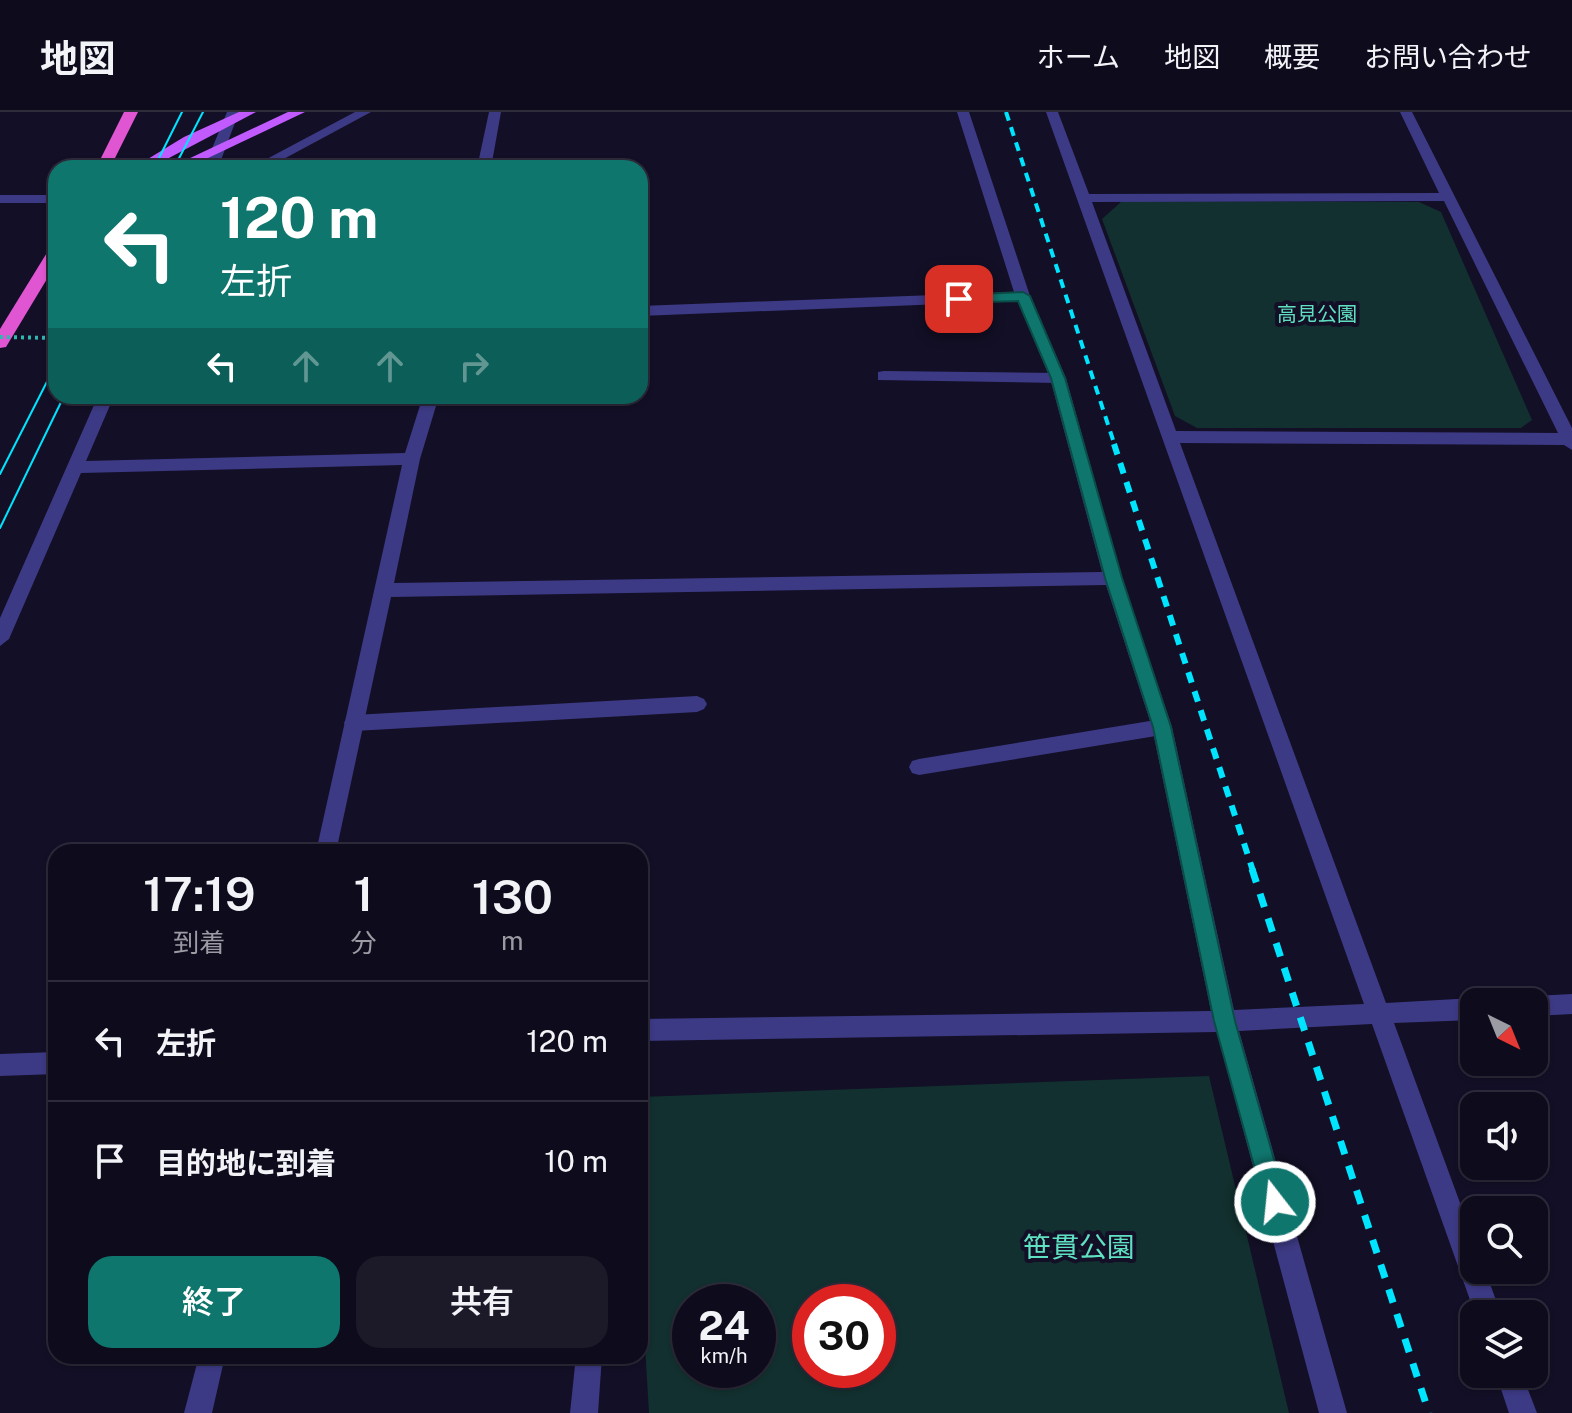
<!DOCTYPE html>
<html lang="ja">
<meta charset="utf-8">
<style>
body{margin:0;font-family:"Public Sans","Noto Sans JP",sans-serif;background:#1c1929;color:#f1f3f6;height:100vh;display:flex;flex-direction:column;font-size:30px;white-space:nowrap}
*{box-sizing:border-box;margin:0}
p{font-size:26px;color:#9b9ba3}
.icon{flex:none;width:44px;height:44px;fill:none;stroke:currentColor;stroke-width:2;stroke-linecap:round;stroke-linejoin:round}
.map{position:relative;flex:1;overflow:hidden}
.details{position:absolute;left:48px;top:732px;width:600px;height:520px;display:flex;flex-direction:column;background:#0e0b1c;border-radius:24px;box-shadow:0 2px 6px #0004,0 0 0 2px #2e2b3b}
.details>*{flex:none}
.hud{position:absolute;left:48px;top:48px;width:600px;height:244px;border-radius:24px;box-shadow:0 2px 6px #0004,0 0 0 2px #2e2b3b;background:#0f766e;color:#fff;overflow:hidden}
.needle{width:52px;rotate:137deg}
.fabs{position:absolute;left:1460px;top:876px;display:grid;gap:16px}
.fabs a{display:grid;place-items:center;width:88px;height:88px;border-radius:16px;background:#0e0b1c;box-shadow:0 2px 6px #0004,0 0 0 2px #2e2b3b;font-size:40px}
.speed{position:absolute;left:672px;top:1172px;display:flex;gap:16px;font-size:40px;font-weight:700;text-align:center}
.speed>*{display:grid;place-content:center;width:104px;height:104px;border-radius:50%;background:#0e0b1c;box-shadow:0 2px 6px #0004,0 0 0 2px #2e2b3b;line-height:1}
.speed small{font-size:20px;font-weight:400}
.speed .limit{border:12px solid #d22;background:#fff;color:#111}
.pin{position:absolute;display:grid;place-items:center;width:68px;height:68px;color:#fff;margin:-34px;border-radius:16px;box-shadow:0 4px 12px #0006}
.me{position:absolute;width:88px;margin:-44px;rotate:344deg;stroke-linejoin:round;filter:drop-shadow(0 0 6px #0008)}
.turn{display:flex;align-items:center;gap:28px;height:168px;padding:0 40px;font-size:36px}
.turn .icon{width:104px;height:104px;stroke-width:2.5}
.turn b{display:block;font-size:56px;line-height:68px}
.lanes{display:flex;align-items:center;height:76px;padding:0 40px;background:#0003;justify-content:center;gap:40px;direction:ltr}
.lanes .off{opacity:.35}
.eta{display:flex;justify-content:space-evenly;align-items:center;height:136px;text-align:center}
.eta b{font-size:48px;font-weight:600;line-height:56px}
.cta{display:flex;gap:16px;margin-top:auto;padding:16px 40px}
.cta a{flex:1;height:92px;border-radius:24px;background:#0f766e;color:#fff;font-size:32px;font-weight:600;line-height:92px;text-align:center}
.cta a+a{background:#1c1929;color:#f1f3f6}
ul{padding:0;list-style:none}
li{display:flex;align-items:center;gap:24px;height:120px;padding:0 40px;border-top:2px solid #2e2b3b}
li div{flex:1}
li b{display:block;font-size:30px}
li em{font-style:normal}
header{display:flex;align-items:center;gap:48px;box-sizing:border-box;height:112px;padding:0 40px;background:#0e0b1c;border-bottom:2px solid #2e2b3b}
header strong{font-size:38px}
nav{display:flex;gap:44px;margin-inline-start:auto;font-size:28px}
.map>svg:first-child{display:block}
.green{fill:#12302f;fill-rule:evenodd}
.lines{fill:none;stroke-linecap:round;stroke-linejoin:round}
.service{fill:#3d3a85;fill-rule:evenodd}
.minor{fill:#3d3a85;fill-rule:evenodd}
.primary{fill:#c25bff;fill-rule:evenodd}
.trunk{fill:#e055d1;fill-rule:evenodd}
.tram{stroke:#00e5ff;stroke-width:2}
.rail-far2{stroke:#00e5ff;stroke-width:4;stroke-dasharray:9 7;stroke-linecap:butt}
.rail-far1{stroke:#00e5ff;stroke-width:6;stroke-dasharray:11 9;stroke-linecap:butt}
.rail{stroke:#00e5ff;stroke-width:7;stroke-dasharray:14 12;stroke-linecap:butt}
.path-bridge{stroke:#2fb8b0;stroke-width:4;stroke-dasharray:3 4;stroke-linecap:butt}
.route{fill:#0f766e;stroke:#0a4d48;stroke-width:2}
.labels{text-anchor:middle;stroke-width:8;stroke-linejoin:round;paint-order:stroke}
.far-park-label{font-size:20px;fill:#5fe0c0;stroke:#130f26}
.near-park-label{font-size:28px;fill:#5fe0c0;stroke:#130f26}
</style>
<header>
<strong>地図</strong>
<nav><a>ホーム</a><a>地図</a><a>概要</a><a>お問い合わせ</a></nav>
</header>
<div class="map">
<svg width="1572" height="1301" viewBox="0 0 1572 1301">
<rect width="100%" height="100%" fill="#130f26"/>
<g class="green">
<polygon points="1122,89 1419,90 1441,100 1532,308 1521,316 1197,316 1175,304 1102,107"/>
<path d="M1209,964l80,337h-640l-9,-151v-165zM690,1190h68v68h-68zM810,1190h68v68h-68z"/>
</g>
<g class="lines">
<g class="service">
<polygon points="884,259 1058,261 1066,266 1058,271 878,268 878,260"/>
<polygon points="697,584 704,587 707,592 704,597 697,600 354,619 347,617 344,611 347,605 354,603"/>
<polygon points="1162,607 1169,609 1172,615 1169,621 1162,623 919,663 912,661 909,655 912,649 919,647"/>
</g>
<g class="minor">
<polygon points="227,0 239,0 218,56 204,56"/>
<polygon points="355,0 371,0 267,56 250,56"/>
<polygon points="489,0 501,0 491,56 477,56"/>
<path d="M957,0h12l61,184 36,82 56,200 50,149 62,283 130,-6 -318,-892h12l31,82 350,-1 -39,-81h12l160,316v22l-8,-5 -384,-2 206,560 88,-5 8,4h-8v18l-80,3 80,218v29h11l16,44h-26l-103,-290 -133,7 108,382h-28l-102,-381 -577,9v-22l571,-8 -59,-284 -46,-142 -715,12 -55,255h-20l86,-387 -321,8 -72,166 -9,7v-28l98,-222h16l-28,65 319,-8 18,-57h16l-19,63 -26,124 708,-11 -52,-194 -32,-77 -378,15v-10l374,-14zM1444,89l114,232 -382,-2 -84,-229z"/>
<rect x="0" y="83" width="56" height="8"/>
<polygon points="1572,882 1572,902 1534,904 1534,890 1524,890 1534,884"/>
<polygon points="56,940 56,962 0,964 0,942"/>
<polygon points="199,1244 225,1244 212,1301 184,1301"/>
<polygon points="576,1244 602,1244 598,1301 570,1301"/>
<polygon points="1496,1262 1522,1262 1537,1301 1509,1301"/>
</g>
<g class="primary">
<polygon points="239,0 256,0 150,56 133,56 184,25"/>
<polygon points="288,0 305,0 187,56 169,56"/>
</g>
<g class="trunk">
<polygon points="124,0 138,0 110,56 96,56"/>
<polygon points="56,134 56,152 6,235 0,236 0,217 48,139"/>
</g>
<g class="tram">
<polyline points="154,56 182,0"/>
<polyline points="174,56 203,0"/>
<polyline points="0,362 56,252"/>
<polyline points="0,416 64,284"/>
</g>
<polyline class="rail-far2" points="1006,0 1115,334"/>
<polyline class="rail-far1" points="1114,332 1253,759"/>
<polyline class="rail" points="1252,757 1429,1301"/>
<polyline class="path-bridge" points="0,225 56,226"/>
</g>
<polygon class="route" points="1023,180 1030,184 1065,266 1122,466 1171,615 1235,909 1286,1090 1283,1098 1275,1101 1267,1098 1264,1090 1214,909 1153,615 1105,466 1051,266 1018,189 959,191 953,187 959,183"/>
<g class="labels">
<g class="far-park-label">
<text x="1317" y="209">高見公園</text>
</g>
<g class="near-park-label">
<text x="1079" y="1145">笹貫公園</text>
</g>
</g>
</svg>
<div class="fabs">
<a><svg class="needle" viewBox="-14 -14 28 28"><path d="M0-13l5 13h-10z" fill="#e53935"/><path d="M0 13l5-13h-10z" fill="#9b9ba3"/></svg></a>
<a><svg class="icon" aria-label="sound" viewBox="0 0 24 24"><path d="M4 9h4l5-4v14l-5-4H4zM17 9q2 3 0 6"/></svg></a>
<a><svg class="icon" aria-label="search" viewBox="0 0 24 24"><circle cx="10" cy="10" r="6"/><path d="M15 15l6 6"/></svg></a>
<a><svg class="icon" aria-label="layers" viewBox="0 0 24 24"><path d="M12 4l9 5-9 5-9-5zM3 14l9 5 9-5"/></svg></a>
</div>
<div class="speed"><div>24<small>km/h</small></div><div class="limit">30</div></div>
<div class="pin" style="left:959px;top:187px;background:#d93025"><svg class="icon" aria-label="arrive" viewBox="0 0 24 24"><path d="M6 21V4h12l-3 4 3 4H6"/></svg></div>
<svg class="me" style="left:1275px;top:1090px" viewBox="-20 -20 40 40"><circle r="17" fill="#0f766e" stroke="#fff" stroke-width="3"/><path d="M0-11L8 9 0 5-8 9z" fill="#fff"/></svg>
<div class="hud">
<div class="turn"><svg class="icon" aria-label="left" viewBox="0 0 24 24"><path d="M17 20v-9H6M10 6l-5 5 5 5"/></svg><div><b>120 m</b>左折</div></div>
<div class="lanes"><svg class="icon" aria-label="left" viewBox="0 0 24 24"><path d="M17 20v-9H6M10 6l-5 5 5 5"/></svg><svg class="icon off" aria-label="ahead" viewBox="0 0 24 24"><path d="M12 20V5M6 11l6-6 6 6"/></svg><svg class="icon off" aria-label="ahead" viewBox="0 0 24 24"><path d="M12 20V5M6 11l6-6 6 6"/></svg><svg class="icon off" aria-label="right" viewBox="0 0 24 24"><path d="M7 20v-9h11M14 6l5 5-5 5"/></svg></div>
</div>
<section class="details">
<div class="eta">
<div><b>17:19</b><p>到着</p></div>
<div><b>1</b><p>分</p></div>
<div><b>130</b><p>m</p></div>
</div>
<ul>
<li><svg class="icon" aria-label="left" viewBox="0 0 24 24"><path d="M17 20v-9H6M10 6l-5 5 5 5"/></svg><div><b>左折</b></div><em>120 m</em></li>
<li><svg class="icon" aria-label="arrive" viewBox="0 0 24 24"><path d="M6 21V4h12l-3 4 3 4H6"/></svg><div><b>目的地に到着</b></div><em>10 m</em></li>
</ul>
<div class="cta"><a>終了</a><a>共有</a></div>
</section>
</div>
